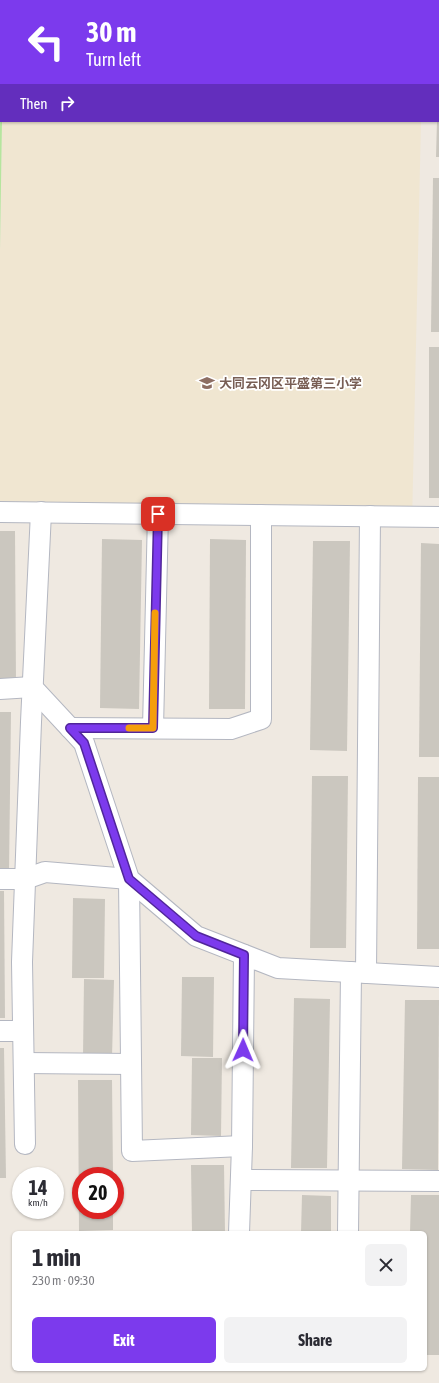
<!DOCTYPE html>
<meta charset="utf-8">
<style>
body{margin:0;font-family:"Asap Condensed","Noto Sans SC",sans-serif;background:#f2f2f3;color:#2b2b33;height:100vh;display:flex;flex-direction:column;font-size:15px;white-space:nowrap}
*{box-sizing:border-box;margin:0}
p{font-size:13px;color:#7c7c81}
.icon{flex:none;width:22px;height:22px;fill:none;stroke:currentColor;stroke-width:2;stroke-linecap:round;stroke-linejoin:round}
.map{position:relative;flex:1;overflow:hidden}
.panel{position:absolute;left:12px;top:1231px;width:415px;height:140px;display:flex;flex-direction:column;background:#fff;border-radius:6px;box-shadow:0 1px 3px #0004}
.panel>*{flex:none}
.hud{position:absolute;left:0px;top:0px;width:439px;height:122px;box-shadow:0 1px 3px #0004;background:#7c3aed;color:#fff;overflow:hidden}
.speed{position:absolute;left:12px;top:1167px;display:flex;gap:8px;font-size:20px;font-weight:700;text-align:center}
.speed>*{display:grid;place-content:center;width:52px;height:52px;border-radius:50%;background:#fff;box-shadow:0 1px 3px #0004;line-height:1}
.speed small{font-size:10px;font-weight:400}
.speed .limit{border:6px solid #d22;background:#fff;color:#111}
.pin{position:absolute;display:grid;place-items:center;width:34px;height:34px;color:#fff;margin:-17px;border-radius:8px;box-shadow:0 2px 6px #0006}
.me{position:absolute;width:44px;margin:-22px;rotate:1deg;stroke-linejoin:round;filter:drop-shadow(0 0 3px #0008)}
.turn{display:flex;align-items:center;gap:14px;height:84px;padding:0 20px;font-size:18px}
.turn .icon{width:52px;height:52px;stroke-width:2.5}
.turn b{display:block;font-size:28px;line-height:34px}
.then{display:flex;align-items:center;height:38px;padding:0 20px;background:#0003;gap:8px;font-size:15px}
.round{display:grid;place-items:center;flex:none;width:42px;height:42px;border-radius:6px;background:#f2f2f3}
.summary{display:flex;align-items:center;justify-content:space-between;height:68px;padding:0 20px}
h1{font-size:24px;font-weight:700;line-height:30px}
.primary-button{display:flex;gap:8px;margin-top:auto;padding:8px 20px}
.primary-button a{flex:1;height:46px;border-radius:6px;background:#7c3aed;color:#fff;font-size:16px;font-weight:700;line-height:46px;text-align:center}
.primary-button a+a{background:#f2f2f3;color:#2b2b33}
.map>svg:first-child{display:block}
.education{fill:#f0e6d1}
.green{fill:#b6e59e}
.building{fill:#cbc7bf}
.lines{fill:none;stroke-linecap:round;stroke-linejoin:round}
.minor-casing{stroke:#b4b7c1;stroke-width:22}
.minor{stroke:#fff;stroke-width:20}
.route-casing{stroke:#51269a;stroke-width:10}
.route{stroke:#7c3aed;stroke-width:7}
.slow{stroke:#f59e0b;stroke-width:7}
.labels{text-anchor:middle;stroke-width:3.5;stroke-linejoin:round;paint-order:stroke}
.education-label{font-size:13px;font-weight:bold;fill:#785e54;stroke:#fff;text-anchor:start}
</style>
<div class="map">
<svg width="439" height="1383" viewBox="0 0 439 1383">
<rect width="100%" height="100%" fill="#efe9e1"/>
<polygon class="education" points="2,121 421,121 412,524 0,517 0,249"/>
<polygon class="green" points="0,93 1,121 2,121 0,249"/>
<g class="building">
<polygon points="437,121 439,121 439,157 436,157"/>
<polygon points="433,178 439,178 439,332 431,332"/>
<rect x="429" y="347" width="10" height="151"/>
<polygon points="0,531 15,531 16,685 0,685"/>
<polygon points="102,539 142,540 139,709 100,708"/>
<polygon points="210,539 246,540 245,709 209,709"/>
<polygon points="313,541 350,541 347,751 310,750"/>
<polygon points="421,543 439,544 439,757 419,757"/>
<polygon points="0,712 11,712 9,872 0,872"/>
<polygon points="312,776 348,776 346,948 310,948"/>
<polygon points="418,777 439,777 439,949 417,949"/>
<polygon points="0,891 4,891 5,1018 0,1018"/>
<polygon points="73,898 105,899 104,978 72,978"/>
<polygon points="182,977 214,977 213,1057 181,1056"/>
<polygon points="84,979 114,980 112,1057 83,1057"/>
<polygon points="294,998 330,999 327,1168 291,1168"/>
<polygon points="405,1000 439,1000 438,1170 402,1169"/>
<polygon points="0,1048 4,1048 6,1178 0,1178"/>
<polygon points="192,1058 222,1058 221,1136 191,1135"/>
<polygon points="78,1080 112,1080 113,1176 81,1176 81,1210 113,1210 113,1230 79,1231"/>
<polygon points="191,1165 224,1165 225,1233 192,1233"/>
<polygon points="302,1195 331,1196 331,1233 301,1233"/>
<polygon points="411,1195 439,1195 439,1355 425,1355 425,1233 410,1233"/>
</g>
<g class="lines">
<g class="minor-casing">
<g id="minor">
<polyline points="353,0 353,1"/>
<polyline points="0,18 1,18"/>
<polyline points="438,24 439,24"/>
<polyline points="0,512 439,517"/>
<polyline points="0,689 32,687 84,743 129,879 196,936 278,968 439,977"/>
<polyline points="70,728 231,729 261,719 261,515"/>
<polyline points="153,728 158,514"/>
<polyline points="0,879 25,879 45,872 129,879 132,1151 242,1146"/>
<polyline points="366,973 370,516"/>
<polyline points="0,1031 23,1031"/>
<polyline points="24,1063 131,1064"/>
<polyline points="25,1144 22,962 31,722 41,512"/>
<polyline points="241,1180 439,1181"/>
<polyline points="239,1233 242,1146 244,955"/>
<polyline points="348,1233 351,972"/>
</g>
</g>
<use href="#minor" class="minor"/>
</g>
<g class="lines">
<g class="route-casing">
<polyline id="route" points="158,514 153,728 70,728 84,743 129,879 196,936 244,955 243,1050"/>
</g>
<use href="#route" class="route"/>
<polyline class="slow" points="129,728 153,728 155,613"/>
</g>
<defs>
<g id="school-bare" transform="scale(1.2)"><path d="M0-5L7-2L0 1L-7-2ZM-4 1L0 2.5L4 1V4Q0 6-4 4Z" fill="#8d6e63" stroke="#fff" stroke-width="2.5" paint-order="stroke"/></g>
</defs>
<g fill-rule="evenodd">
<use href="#school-bare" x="207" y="383"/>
</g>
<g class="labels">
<g class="education-label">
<text x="219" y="388">大同云冈区平盛第三小学</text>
</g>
</g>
</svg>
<div class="speed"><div>14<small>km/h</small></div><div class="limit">20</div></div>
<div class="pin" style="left:158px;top:514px;background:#d93025"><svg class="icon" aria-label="arrive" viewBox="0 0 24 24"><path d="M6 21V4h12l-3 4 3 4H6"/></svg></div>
<svg class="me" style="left:243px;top:1050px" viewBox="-20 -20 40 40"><path d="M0-17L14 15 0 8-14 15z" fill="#7c3aed" stroke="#fff" stroke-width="4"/></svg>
<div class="hud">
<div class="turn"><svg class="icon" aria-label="left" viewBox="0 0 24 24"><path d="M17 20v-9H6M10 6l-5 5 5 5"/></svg><div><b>30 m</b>Turn left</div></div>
<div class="then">Then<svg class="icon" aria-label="right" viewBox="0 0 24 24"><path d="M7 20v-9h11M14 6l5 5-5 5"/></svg></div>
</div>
<section class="panel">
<div class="summary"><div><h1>1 min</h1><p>230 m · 09:30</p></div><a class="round"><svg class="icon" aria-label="close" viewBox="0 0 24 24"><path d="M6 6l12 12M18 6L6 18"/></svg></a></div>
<div class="primary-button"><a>Exit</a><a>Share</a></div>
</section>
</div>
